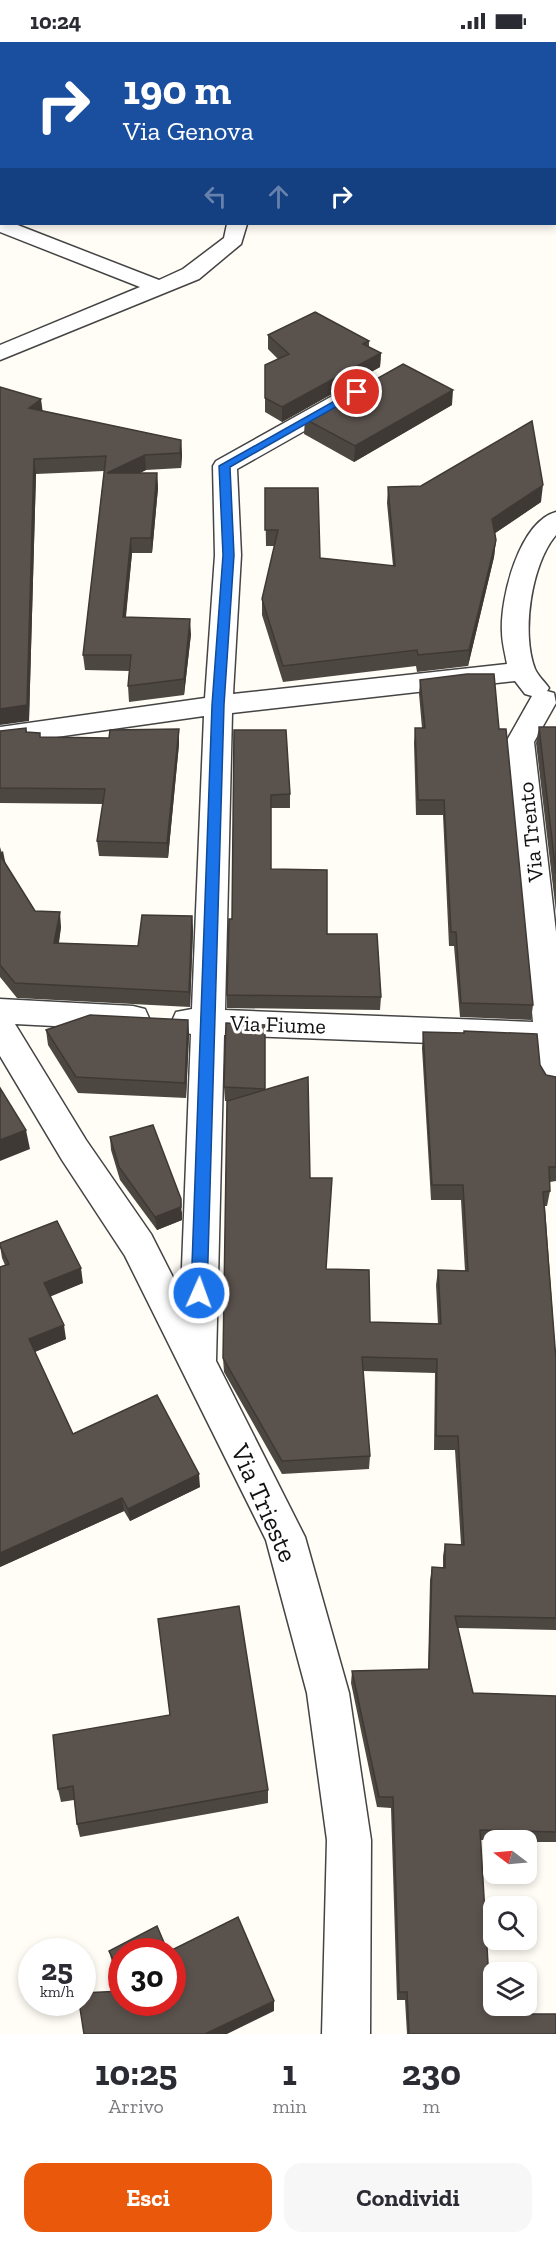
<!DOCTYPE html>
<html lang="it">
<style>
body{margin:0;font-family:"Zilla Slab",serif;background:#f7f7f7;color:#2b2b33;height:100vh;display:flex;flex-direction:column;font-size:22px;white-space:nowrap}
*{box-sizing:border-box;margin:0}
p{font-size:20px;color:#7c7c81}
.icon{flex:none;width:33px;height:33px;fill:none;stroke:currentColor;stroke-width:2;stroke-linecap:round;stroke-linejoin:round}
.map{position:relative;height:1992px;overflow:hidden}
.details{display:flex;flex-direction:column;background:#fff;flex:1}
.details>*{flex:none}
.hud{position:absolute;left:0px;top:0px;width:556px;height:183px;box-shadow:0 3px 9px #0003;background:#1a4fa0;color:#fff;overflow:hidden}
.needle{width:39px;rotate:286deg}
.buttons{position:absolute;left:483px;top:1788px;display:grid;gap:12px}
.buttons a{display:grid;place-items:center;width:54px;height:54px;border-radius:12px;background:#fff;box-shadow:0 3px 9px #0003;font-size:30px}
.speed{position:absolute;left:18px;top:1896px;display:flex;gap:12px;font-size:30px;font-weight:700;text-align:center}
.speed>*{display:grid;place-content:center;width:78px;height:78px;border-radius:50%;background:#fff;box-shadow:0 3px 9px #0003;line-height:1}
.speed small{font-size:15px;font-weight:400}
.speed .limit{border:9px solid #d22;background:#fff;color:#111}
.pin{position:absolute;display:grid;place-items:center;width:51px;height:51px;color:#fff;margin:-26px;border:3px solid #fff;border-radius:50%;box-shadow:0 2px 6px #0007}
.me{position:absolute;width:66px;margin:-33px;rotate:2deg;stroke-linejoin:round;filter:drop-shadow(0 0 4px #0008)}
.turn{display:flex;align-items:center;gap:21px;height:126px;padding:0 24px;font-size:27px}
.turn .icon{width:78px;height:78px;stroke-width:2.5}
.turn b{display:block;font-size:42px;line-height:51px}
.lanes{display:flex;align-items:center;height:57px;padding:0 24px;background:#0003;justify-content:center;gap:30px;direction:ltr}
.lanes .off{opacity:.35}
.eta{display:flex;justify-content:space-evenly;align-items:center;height:102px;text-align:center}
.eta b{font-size:36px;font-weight:700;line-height:42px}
.button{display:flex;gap:12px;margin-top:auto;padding:12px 24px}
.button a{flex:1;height:69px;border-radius:18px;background:#ea580c;color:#fff;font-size:24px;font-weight:700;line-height:69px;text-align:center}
.button a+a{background:#f7f7f7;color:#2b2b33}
.status{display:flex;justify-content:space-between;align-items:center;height:42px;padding:0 30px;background:#fff;direction:ltr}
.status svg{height:16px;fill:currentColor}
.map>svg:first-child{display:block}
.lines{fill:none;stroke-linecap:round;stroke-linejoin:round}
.minor-casing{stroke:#444;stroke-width:3}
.minor{fill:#fff;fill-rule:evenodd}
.wall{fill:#4d4742}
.shaded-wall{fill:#3f3936}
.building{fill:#5a524d;stroke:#3f3936;stroke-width:1.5}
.route{fill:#1a73e8;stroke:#114b97;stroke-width:1.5}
.labels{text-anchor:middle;stroke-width:6;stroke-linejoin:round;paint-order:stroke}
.street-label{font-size:22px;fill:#111;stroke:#fff}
.near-street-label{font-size:27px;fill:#111;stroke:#fff}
</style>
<div class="status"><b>10:24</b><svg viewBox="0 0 49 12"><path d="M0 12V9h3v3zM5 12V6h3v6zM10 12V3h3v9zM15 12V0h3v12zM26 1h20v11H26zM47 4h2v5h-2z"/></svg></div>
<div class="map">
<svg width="556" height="1992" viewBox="0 0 556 1992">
<rect width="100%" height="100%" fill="#fffdf5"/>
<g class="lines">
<g class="minor-casing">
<g id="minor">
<polygon points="315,0 337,0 338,2 316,2"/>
<rect x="555" y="68" width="1" height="12"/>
<polygon points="0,177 2,182 15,182 159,238 183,227 224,196 227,182 247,182 241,202 199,237 0,318 0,303 140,245 0,190"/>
<path d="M344,350l8,2 4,5 -4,5 -115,65 4,86 -8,139 274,-30c-2,-11 -5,-22 -5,-32 -2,-33 17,-110 54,-120v23c-25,29 -35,99 -21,134 3,7 10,13 14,19l-2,3 7,2 2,10 -22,39 22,190v160l-12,-4 -5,-9 -3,-32 -312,-12 -8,326 89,176 44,156 22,147 -1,194h-48l5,-194 -20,-147 -41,-153 -141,-284 -63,-96 -62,-104v-57l133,7 12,3 4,9 -4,9 -12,3 -118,-6 71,116 65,94 30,59 10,-259 -15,-4 -4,-9 4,-9 16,-3 12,-293 -204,29v-18l205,-29 10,-143 -2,-89 3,-5 120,-67zM515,639l10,13 7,2 -26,46 27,280 -308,-12 7,-297z"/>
</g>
</g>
<use href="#minor" class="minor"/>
</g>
<g class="wall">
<polygon points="268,293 369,299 369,305 381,311 380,325 282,380 265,370 265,323 278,317 268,307"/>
<polygon points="0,345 42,369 181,398 182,413 181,426 146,428 140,431 157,431 158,446 152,511 132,511 126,575 191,592 184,653 129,660 128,644 129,629 85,628 83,613 104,429 36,432 29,679"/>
<polygon points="452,363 354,420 304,392 305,377"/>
<polygon points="388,445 541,460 495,491 496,498 494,515 468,624 417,630 416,624 283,640 262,573 262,557 275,504 266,504 265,446 320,516 393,524 387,461"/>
<polygon points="420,638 499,687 533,963 531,978 460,975 454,904 449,904 443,773 416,773 414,701 415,686 422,686 419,652"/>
<polygon points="539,685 556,685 556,870 536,701"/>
<polygon points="26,686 27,690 40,695 109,696 179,687 179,702 168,816 99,814 97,799 103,762 0,761 0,689"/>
<polygon points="234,688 290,752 290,766 271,766 271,827 381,955 380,968 227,966 227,953 232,877"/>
<polygon points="0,805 5,821 35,869 61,885 59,901 138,904 192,874 193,889 190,965 17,956 0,935"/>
<polygon points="188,978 189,993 186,1056 78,1051 48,1003 46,988"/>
<polygon points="423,990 540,1023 546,1033 556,1035 556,1139 550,1140 550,1149 547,1164 545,1164 556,1318 556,1588 458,1586 473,1651 556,1654 556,1800 526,1800 526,1798 480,1798 491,1972 556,1992 407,1992 405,1958 397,1958 391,1766 377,1765 351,1641 352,1629 428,1627 430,1538 432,1525 443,1525 443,1514 445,1502 461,1502 455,1408 434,1408 435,1331 363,1329 370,1414 369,1427 282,1432 224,1330 223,1316 227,1059 225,1059 224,1045 265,1047 310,1136 326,1227 370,1280 438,1282 436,1243 438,1228 465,1229 461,1158 431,1158 422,1006"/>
<polygon points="110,1095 182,1170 182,1178 157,1188 120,1138 111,1108"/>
<polygon points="0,1204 83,1241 50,1254 66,1297 35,1310 73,1392 200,1445 130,1479 124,1469 0,1525 0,1225 5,1223 2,1216"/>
<polygon points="53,1693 268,1748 268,1761 80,1795 77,1782 74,1758 61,1760 58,1747"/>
<polygon points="109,1909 122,1910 122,1940 112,1920"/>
</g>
<g class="shaded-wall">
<polygon points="2,134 2,153 0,153 0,135"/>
<polygon points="381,311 380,325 282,380 282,365"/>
<polygon points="453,348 452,363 354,420 355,404"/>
<polygon points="41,357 43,372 29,366"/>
<polygon points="181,398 182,413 181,426 180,411"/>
<polygon points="145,413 146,428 108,446 107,431"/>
<polygon points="34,417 36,432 29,679 0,683 0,667"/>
<polygon points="157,431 158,446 152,511 151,496"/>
<polygon points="543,443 541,460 491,494 492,477"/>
<polygon points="131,496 132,511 124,590 123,575"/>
<polygon points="496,498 494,515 468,624 469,608"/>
<polygon points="190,577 191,592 184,653 184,637"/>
<polygon points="179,687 179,702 168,816 167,801"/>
<polygon points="3,809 6,824 0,818 0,811"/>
<polygon points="60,870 61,885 56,916 54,901"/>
<polygon points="192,874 193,889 190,965 189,950"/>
<polygon points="188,978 189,993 186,1056 185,1041"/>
<polygon points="26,1088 30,1107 0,1119 0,1098"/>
<polygon points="181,1157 182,1178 157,1188 155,1175"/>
<polygon points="81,1226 83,1241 47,1256 44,1241"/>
<polygon points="64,1283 66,1297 32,1311 29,1297"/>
<polygon points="199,1432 200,1445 130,1479 128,1467"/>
<polygon points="122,1456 124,1469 0,1525 0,1511"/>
<polygon points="274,1959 274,1969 227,1992 205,1992"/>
</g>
<g class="building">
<polygon points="0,108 2,108 2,134 0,135"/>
<polygon points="315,270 369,299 363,302 381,311 282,365 265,356 265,323 289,312 268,293"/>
<polygon points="403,322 453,348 355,404 305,377"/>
<polygon points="0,345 41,357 29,366 181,398 180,411 145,413 107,431 157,431 151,496 131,496 123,575 190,577 184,637 128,644 131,613 83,613 106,414 34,417 27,663 0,667"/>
<polygon points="532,379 543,443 492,477 496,498 469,608 418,613 417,608 283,624 262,557 278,488 265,488 265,446 318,446 320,516 395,524 388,445 421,444"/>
<polygon points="467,632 494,632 499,687 506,687 533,963 461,961 456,890 451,890 444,758 418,758 415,686 425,686 420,638"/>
<polygon points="539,685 556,685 556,832"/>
<polygon points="26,686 26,690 40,691 40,695 109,696 110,688 179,687 167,801 97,799 105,747 0,746 0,689"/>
<polygon points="234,688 286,688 290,752 271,753 271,827 327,828 327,892 377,892 381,955 227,953 229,877 232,877"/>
<polygon points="0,813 35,869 60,870 54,901 138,904 142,873 192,874 189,950 15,941 0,923"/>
<polygon points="90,973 188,978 185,1041 76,1035 46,988"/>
<polygon points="226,981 265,983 265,1047 224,1045"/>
<polygon points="464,989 537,992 540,1023 546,1033 556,1035 556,1125 549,1125 550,1149 543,1150 556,1318 556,1576 455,1574 473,1651 556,1654 556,1790 480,1788 491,1972 556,1972 556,1992 409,1992 407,1950 399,1950 393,1755 379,1755 352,1629 429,1627 432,1525 445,1526 445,1502 464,1503 458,1394 436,1394 437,1317 362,1315 370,1414 282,1419 223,1316 227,1059 308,1035 310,1136 332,1136 326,1227 369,1228 370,1280 441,1282 438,1228 468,1229 463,1143 432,1143 423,990 464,991"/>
<polygon points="0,1046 26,1088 0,1098"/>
<polygon points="153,1083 181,1157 181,1165 155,1175 119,1125 110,1095"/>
<polygon points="57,1179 81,1226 44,1241 64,1283 29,1297 73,1392 157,1353 199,1432 128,1467 122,1456 0,1511 0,1225 9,1222 0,1204 0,1201"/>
<polygon points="239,1564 268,1748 77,1782 73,1744 58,1747 53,1693 170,1673 158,1577"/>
<polygon points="238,1875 274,1959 205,1992 84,1992 79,1960 82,1960 82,1951 122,1949 122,1960 172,1960 172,1910 168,1910"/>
<polygon points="157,1884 168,1910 122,1910 122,1935 109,1909"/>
</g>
<polygon class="route" points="354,348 362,350 230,425 234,513 224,663 207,1251 204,1256 199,1258 194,1256 191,1251 212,663 223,513 219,424"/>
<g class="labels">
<g class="street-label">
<text transform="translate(530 790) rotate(-96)" y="8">Via Trento</text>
<text transform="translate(278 982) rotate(2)" y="8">Via Fiume</text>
</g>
<g class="near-street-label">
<text transform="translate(264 1461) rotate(66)" y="9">Via Trieste</text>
</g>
</g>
</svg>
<div class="buttons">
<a><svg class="needle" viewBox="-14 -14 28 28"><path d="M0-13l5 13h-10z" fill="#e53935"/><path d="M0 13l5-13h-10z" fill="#7c7c81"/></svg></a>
<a><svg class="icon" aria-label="search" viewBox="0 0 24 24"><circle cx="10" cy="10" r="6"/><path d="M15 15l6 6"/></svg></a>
<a><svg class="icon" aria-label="layers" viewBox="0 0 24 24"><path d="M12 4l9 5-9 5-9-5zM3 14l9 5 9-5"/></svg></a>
</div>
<div class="speed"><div>25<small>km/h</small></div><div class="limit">30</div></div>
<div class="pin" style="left:357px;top:350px;background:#d93025"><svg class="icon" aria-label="arrive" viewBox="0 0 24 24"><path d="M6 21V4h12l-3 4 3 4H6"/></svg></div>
<svg class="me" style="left:199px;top:1251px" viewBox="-20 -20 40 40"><circle r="17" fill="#1a73e8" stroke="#fff" stroke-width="3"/><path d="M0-11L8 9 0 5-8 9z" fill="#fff"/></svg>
<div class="hud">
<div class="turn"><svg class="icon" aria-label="right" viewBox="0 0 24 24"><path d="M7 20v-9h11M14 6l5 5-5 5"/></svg><div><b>190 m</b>Via Genova</div></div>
<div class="lanes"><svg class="icon off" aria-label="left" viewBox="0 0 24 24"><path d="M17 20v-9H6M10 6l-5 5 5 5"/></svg><svg class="icon off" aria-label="ahead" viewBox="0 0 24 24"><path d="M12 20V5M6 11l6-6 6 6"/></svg><svg class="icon" aria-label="right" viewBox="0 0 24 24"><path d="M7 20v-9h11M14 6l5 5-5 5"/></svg></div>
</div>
</div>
<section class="details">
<div class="eta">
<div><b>10:25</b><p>Arrivo</p></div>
<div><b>1</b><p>min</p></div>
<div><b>230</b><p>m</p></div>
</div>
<div class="button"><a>Esci</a><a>Condividi</a></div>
</section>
